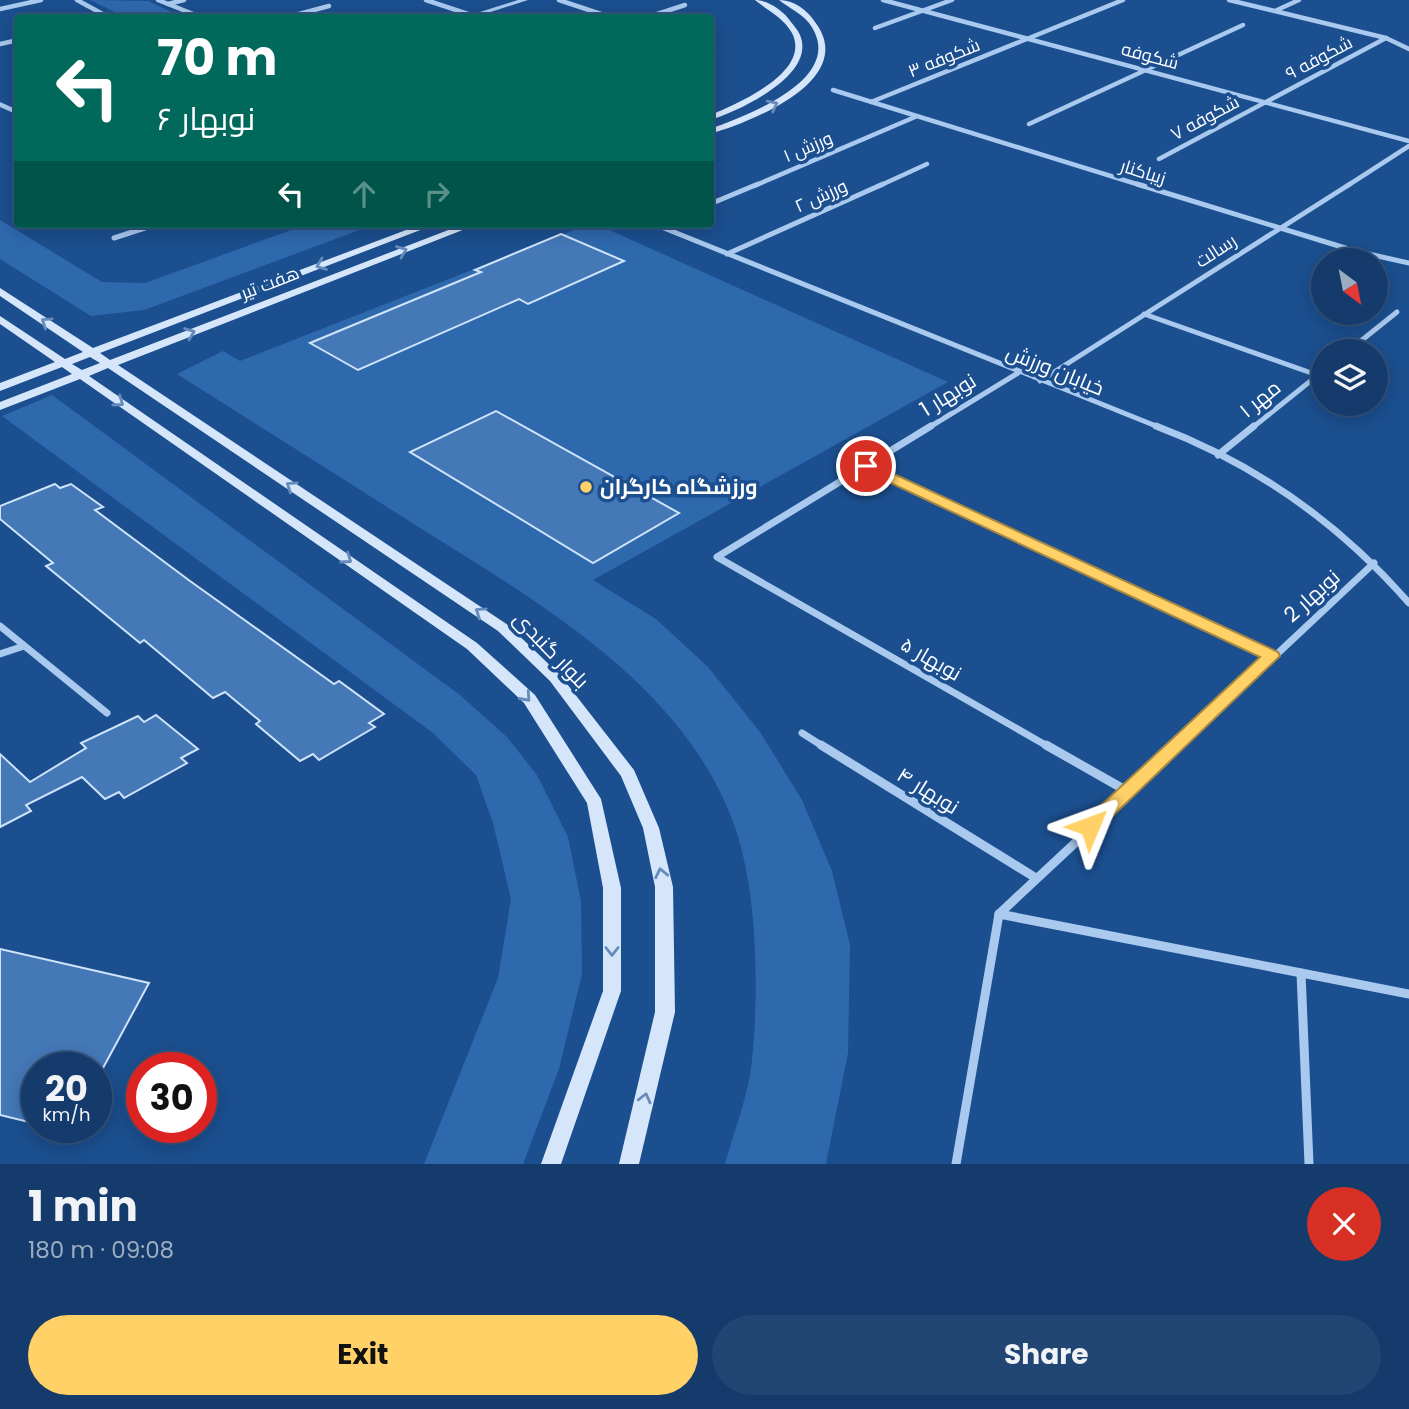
<!DOCTYPE html>
<meta charset="utf-8">
<style>
body{margin:0;font-family:Poppins,Cairo,sans-serif;background:#214673;color:#f1f3f6;height:100vh;display:flex;flex-direction:column;font-size:26px;white-space:nowrap}
*{box-sizing:border-box;margin:0}
p{font-size:23px;color:#9dadc1}
.icon{flex:none;width:38px;height:38px;fill:none;stroke:currentColor;stroke-width:2;stroke-linecap:round;stroke-linejoin:round}
.map{position:relative;height:1164px;overflow:hidden}
.details{display:flex;flex-direction:column;background:#143b6b;flex:1}
.details>*{flex:none}
.hud{position:absolute;left:14px;top:14px;width:700px;height:214px;border-radius:7px;box-shadow:0 4px 18px #0003,0 0 0 2px #33557e;background:#00695c;color:#fff;overflow:hidden}
.needle{width:46px;rotate:148deg}
.buttons{position:absolute;left:1311px;top:248px;display:grid;gap:14px}
.buttons a{display:grid;place-items:center;width:77px;height:77px;border-radius:50%;background:#143b6b;box-shadow:0 4px 18px #0003,0 0 0 2px #33557e;font-size:35px}
.speed{position:absolute;left:21px;top:1052px;display:flex;gap:14px;font-size:35px;font-weight:700;text-align:center}
.speed>*{display:grid;place-content:center;width:91px;height:91px;border-radius:50%;background:#143b6b;box-shadow:0 4px 18px #0003,0 0 0 2px #33557e;line-height:1}
.speed small{font-size:18px;font-weight:400}
.speed .limit{border:10px solid #d22;background:#fff;color:#111}
.pin{position:absolute;display:grid;place-items:center;width:60px;height:60px;color:#fff;margin:-30px;border:4px solid #fff;border-radius:50%;box-shadow:0 2px 7px #0007}
.me{position:absolute;width:77px;margin:-38px;rotate:46deg;stroke-linejoin:round;filter:drop-shadow(0 0 5px #0008)}
.turn{display:flex;align-items:center;gap:24px;height:147px;padding:0 28px;font-size:32px}
.turn .icon{width:91px;height:91px;stroke-width:2.5}
.turn b{display:block;font-size:49px;line-height:60px}
.lanes{display:flex;align-items:center;height:66px;padding:0 28px;background:#0003;justify-content:center;gap:35px;direction:ltr}
.lanes .off{opacity:.35}
.round{display:grid;place-items:center;flex:none;width:74px;height:74px;border-radius:37px;background:#214673}
.overview{display:flex;align-items:center;justify-content:space-between;height:119px;padding:0 28px}
h1{font-size:42px;font-weight:700;line-height:52px}
.primary-button{display:flex;gap:14px;margin-top:auto;padding:14px 28px}
.primary-button a{flex:1;height:80px;border-radius:42px;background:#ffd166;color:#111;font-size:28px;font-weight:700;line-height:80px;text-align:center}
.primary-button a+a{background:#214673;color:#f1f3f6}
.map>svg:first-child{display:block}
.green{fill:#2e69ad}
.building{fill:#4478b7;stroke:#cfe3fa;stroke-width:2}
.lines{fill:none;stroke-linecap:round;stroke-linejoin:round}
.minor-far3{stroke:#a9c9ee;stroke-width:4.5}
.minor-far2{stroke:#a9c9ee;stroke-width:5}
.minor-far1{stroke:#a9c9ee;stroke-width:7}
.minor{stroke:#a9c9ee;stroke-width:9}
.tertiary{fill:#a9c9ee;fill-rule:evenodd}
.secondary{fill:#d6e6fa;fill-rule:evenodd}
.oneway{stroke:#668bba}
.route{fill:#ffd166;stroke:#a68842;stroke-width:2}
.poi-dot{fill:#ffd166;stroke:#1b4f8f;stroke-width:2.5}
.labels{text-anchor:middle;stroke-width:7;stroke-linejoin:round;paint-order:stroke}
.far-street-label{font-size:18px;fill:#fff;stroke:#1b4f8f}
.street-label{font-size:21px;fill:#fff;stroke:#1b4f8f}
.poi-label{font-size:21px;font-weight:bold;fill:#fff;stroke:#1b4f8f;text-anchor:start}
</style>
<div class="map">
<svg width="1409" height="1164" viewBox="0 0 1409 1164">
<rect width="100%" height="100%" fill="#1b4f8f"/>
<g class="green">
<polygon points="90,0 148,1 182,17 125,17"/>
<polygon points="0,220 102,282 145,283 308,224 376,224 144,310 91,316 0,259"/>
<path d="M589,224h7l352,158 -355,198 63,39 52,48 52,65 42,68 30,71 18,74 -2,108 -22,111h-101c9,-33 24,-70 27,-104 7,-71 6,-174 -20,-241 -55,-142 -202,-221 -323,-298 -77,-49 -155,-98 -232,-147l46,-23 17,10z"/>
<polygon points="52,395 460,695 507,737 537,775 568,837 581,901 582,974 559,1069 523,1164 424,1164 498,978 511,899 493,823 476,775 433,733 2,416"/>
</g>
<g class="building">
<polygon points="561,234 624,261 528,304 519,299 358,370 310,343 481,272 475,270"/>
<polygon points="496,411 679,513 593,563 410,452"/>
<polygon points="55,484 60,488 71,484 103,507 95,510 190,581 334,684 339,681 384,714 369,723 375,727 319,760 313,754 300,761 256,724 260,721 225,692 213,698 144,640 140,643 46,566 53,563 0,519 0,506"/>
<polygon points="156,715 198,749 181,758 187,763 124,798 119,792 105,799 82,777 26,805 31,811 0,827 0,754 30,782 86,748 81,743 138,716 144,722"/>
<polygon points="0,949 149,983 103,1068 37,1068 37,1124 0,1115"/>
</g>
<g class="lines">
<g class="minor-far3">
<polyline points="77,0 110,18"/>
<polyline points="158,0 203,18"/>
<polyline points="426,0 471,15"/>
<polyline points="559,0 613,18"/>
<polyline points="883,0 1409,141"/>
<polyline points="1229,0 1386,38 1409,49"/>
<polyline points="168,4 184,0"/>
<polyline points="0,9 41,0"/>
<polyline points="1277,10 1299,0"/>
<polyline points="284,18 329,6"/>
<polyline points="645,18 685,5"/>
<polyline points="875,28 952,0"/>
<polyline points="0,44 18,40"/>
<polyline points="710,49 714,50 710,54"/>
<polyline points="833,90 1143,186"/>
<polyline points="871,102 1123,0"/>
<polyline points="1029,124 1243,25"/>
<polyline points="1159,159 1386,38"/>
<polyline points="754,186 915,117"/>
<polyline points="879,186 927,164"/>
<polyline points="1347,186 1409,146"/>
</g>
<g class="minor-far2">
<polyline points="1137,184 1355,251 1409,263"/>
<polyline points="710,204 758,184"/>
<polyline points="654,224 1161,428"/>
<polyline points="114,238 157,224"/>
<polyline points="727,254 883,184"/>
<polyline points="1144,314 1317,375"/>
<polyline points="1347,352 1397,312"/>
<polyline points="1040,381 1350,184"/>
<polyline points="928,428 1018,373"/>
<polyline points="1252,428 1323,371"/>
</g>
<g class="minor-far1">
<polyline points="931,426 717,557 1049,747"/>
<path d="M1156,426c98,37 184,98 253,177"/>
<polyline points="1218,455 1254,426"/>
<polyline points="866,466 1271,656"/>
<polyline points="0,626 107,713"/>
<polyline points="0,654 24,646"/>
<polyline points="802,733 824,747"/>
<polyline points="1178,747 1374,563"/>
</g>
<g class="minor">
<polyline points="821,745 1036,878"/>
<polyline points="1046,745 1127,791"/>
<polyline points="999,914 1180,745"/>
<polyline points="999,914 1409,994"/>
<polyline points="1301,973 1309,1164"/>
<polyline points="956,1164 999,914"/>
</g>
<g class="tertiary">
<polygon points="518,0 528,0 472,18 461,18"/>
<polygon points="0,102 18,110 18,115 0,107"/>
</g>
<g class="secondary">
<path d="M755,0c13,0 29,11 36,22 3,4 7,8 9,13 17,40 -61,76 -90,85v-5c27,-11 102,-43 82,-82 -9,-16 -24,-22 -37,-33z"/>
<path d="M779,0c15,0 28,10 36,22 44,58 -64,100 -105,112v-5c36,-13 140,-51 99,-106 -8,-10 -20,-15 -30,-23z"/>
<path d="M422,224h14l-336,129 10,7 354,-136h14l-360,141 390,260 52,50 74,95 25,58 14,59 2,125 -36,152h-20l36,-152v-125l-12,-59 -22,-52 -71,-95 -52,-50 -390,-263 -19,8 388,267 58,52 66,104 20,89v103l-60,173h-20l62,-173v-103l-16,-85 -63,-100 -57,-54 -387,-270 -80,31v-8l72,-28 -10,-7 -62,24v-8l55,-21 -55,-38v-8l65,43 18,-7 -83,-56v-8l93,60zM90,357l10,6 -18,7 -10,-6z"/>
</g>
</g>
<defs><path id="oneway-chevron" d="M-2-3.5L2.5 0L-2 3.5" fill="none" stroke-width="1.6" stroke-linecap="round" stroke-linejoin="round" transform="scale(1.75)"/></defs>
<g class="oneway">
<use href="#oneway-chevron" transform="translate(773 105) rotate(-27)"/>
<use href="#oneway-chevron" transform="translate(402 251) rotate(-21)"/>
<use href="#oneway-chevron" transform="translate(321 265) rotate(159)"/>
<use href="#oneway-chevron" transform="translate(46 322) rotate(-146)"/>
<use href="#oneway-chevron" transform="translate(190 333) rotate(-21)"/>
<use href="#oneway-chevron" transform="translate(119 402) rotate(35)"/>
<use href="#oneway-chevron" transform="translate(291 486) rotate(-146)"/>
<use href="#oneway-chevron" transform="translate(347 559) rotate(35)"/>
<use href="#oneway-chevron" transform="translate(480 612) rotate(-146)"/>
<use href="#oneway-chevron" transform="translate(526 697) rotate(48)"/>
<use href="#oneway-chevron" transform="translate(661 873) rotate(-102)"/>
<use href="#oneway-chevron" transform="translate(612 951) rotate(90)"/>
<use href="#oneway-chevron" transform="translate(645 1098) rotate(-76)"/>
</g>
<polygon class="route" points="866,461 1278,652 1280,656 1097,831 1084,831 1081,826 1084,821 1260,657 861,469 861,463"/>
<circle class="poi-dot" cx="586" cy="487" r="7"/>
<g class="labels">
<g class="far-street-label">
<text transform="translate(1150 56) rotate(15)" y="6">شکوفه</text>
<text transform="translate(944 58) rotate(-22)" y="6">شکوفه ۳</text>
<text transform="translate(1319 58) rotate(-28)" y="6">شکوفه ۹</text>
<text transform="translate(1205 118) rotate(-28)" y="6">شکوفه ۷</text>
<text transform="translate(808 147) rotate(-23)" y="6">ورزش ۱</text>
<text transform="translate(1143 172) rotate(17)" y="6">زیباکنار</text>
<text transform="translate(821 196) rotate(-24)" y="6">ورزش ۲</text>
<text transform="translate(1216 251) rotate(-33)" y="6">رسالت</text>
<text transform="translate(270 283) rotate(-21)" y="6">هفت تیر</text>
</g>
<g class="street-label">
<text transform="translate(1055 370) rotate(22)" y="7">خیابان ورزش</text>
<text transform="translate(948 395) rotate(-32)" y="7">نوبهار 1</text>
<text transform="translate(1260 399) rotate(-39)" y="7">مهر ۱</text>
<text transform="translate(1312 596) rotate(-42)" y="7">نوبهار 2</text>
<text transform="translate(551 650) rotate(46)" y="7">بلوار گنبدی</text>
<text transform="translate(931 659) rotate(30)" y="7">نوبهار ۵</text>
<text transform="translate(928 791) rotate(32)" y="7">نوبهار ۴</text>
</g>
<g class="poi-label">
<text x="600" y="494">ورزشگاه کارگران</text>
</g>
</g>
</svg>
<div class="buttons">
<a><svg class="needle" viewBox="-14 -14 28 28"><path d="M0-13l5 13h-10z" fill="#e53935"/><path d="M0 13l5-13h-10z" fill="#9dadc1"/></svg></a>
<a><svg class="icon" aria-label="layers" viewBox="0 0 24 24"><path d="M12 4l9 5-9 5-9-5zM3 14l9 5 9-5"/></svg></a>
</div>
<div class="speed"><div>20<small>km/h</small></div><div class="limit">30</div></div>
<div class="pin" style="left:866px;top:466px;background:#d93025"><svg class="icon" aria-label="arrive" viewBox="0 0 24 24"><path d="M6 21V4h12l-3 4 3 4H6"/></svg></div>
<svg class="me" style="left:1090px;top:826px" viewBox="-20 -20 40 40"><path d="M0-17L14 15 0 8-14 15z" fill="#ffd166" stroke="#fff" stroke-width="4"/></svg>
<div class="hud">
<div class="turn"><svg class="icon" aria-label="left" viewBox="0 0 24 24"><path d="M17 20v-9H6M10 6l-5 5 5 5"/></svg><div><b>70 m</b>نوبهار ۶</div></div>
<div class="lanes"><svg class="icon" aria-label="left" viewBox="0 0 24 24"><path d="M17 20v-9H6M10 6l-5 5 5 5"/></svg><svg class="icon off" aria-label="ahead" viewBox="0 0 24 24"><path d="M12 20V5M6 11l6-6 6 6"/></svg><svg class="icon off" aria-label="right" viewBox="0 0 24 24"><path d="M7 20v-9h11M14 6l5 5-5 5"/></svg></div>
</div>
</div>
<section class="details">
<div class="overview"><div><h1>1 min</h1><p>180 m · 09:08</p></div><a class="round" style="background:#d93025;color:#fff"><svg class="icon" aria-label="close" viewBox="0 0 24 24"><path d="M6 6l12 12M18 6L6 18"/></svg></a></div>
<div class="primary-button"><a>Exit</a><a>Share</a></div>
</section>
